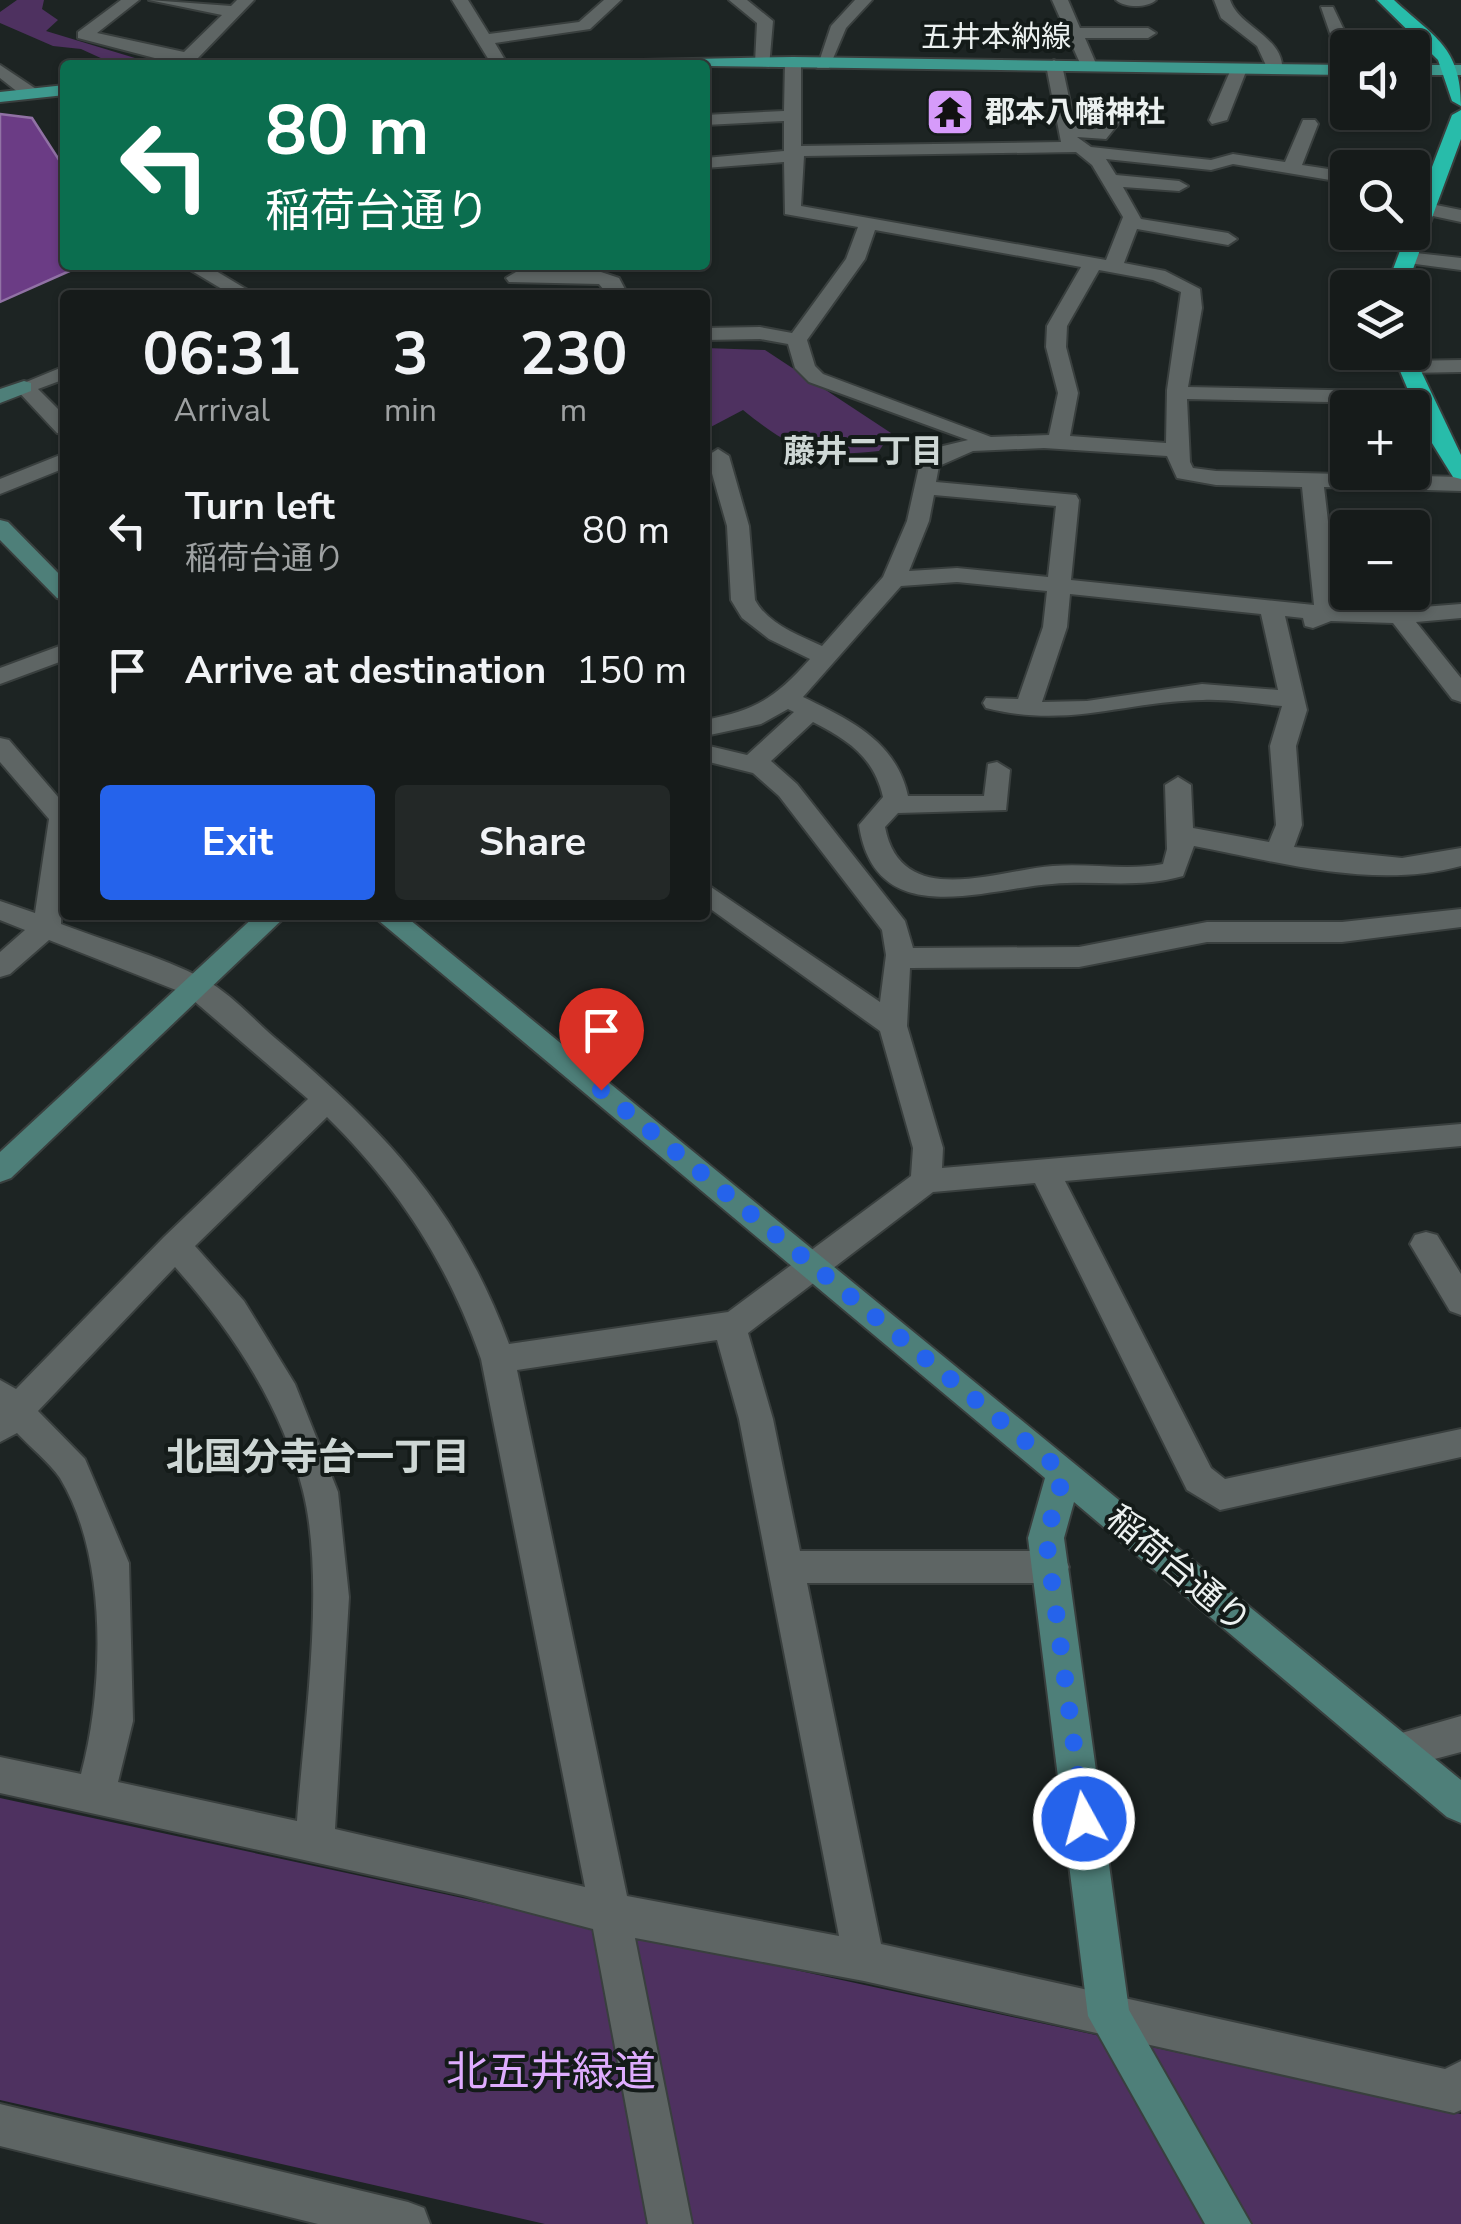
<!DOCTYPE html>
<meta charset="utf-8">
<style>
body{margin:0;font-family:"Nunito Sans","Noto Sans JP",sans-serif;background:#232827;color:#f1f3f6;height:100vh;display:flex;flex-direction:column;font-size:38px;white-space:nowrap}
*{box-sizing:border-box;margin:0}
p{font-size:32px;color:#9ea1a2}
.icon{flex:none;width:55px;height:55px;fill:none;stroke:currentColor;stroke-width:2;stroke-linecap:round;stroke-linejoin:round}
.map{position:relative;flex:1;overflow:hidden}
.details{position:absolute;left:60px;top:290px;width:650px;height:630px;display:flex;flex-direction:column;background:#161b1a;border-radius:10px;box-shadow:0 2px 8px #0004,0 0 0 2px #353939}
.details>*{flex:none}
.guide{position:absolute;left:60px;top:60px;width:650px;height:210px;border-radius:10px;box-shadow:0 2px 8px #0004,0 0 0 2px #353939;background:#0b6e4f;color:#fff;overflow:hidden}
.fabs{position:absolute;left:1330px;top:30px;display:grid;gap:20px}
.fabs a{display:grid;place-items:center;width:100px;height:100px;border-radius:10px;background:#161b1a;box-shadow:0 2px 8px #0004,0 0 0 2px #353939;font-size:50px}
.pin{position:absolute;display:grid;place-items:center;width:85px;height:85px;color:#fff;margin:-102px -42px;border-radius:50% 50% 50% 0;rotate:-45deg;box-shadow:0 0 10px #0007}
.pin .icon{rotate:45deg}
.me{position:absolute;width:110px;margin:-55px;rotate:353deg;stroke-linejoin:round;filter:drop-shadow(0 0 8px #0008)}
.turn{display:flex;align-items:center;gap:35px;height:210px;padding:0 40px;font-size:45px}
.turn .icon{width:130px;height:130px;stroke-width:2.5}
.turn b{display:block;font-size:70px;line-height:85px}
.eta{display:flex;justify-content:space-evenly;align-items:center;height:170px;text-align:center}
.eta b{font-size:60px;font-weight:700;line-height:70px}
.cta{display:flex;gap:20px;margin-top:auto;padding:20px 40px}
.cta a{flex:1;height:115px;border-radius:10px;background:#2563eb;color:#fff;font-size:40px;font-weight:700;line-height:115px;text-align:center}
.cta a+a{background:#232827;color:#f1f3f6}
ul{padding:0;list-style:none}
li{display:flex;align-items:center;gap:30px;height:140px;padding:0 40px}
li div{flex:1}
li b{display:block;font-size:38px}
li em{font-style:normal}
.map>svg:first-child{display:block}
.green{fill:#4e3160}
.water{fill:#6b3c85;stroke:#9172a5;stroke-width:2.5}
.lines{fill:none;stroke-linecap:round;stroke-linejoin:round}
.street-casing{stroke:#393f3e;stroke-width:4}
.secondary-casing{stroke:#393f3e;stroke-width:4}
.primary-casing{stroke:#393f3e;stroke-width:4}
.highway-casing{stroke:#393f3e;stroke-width:4}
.street{fill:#5e6564;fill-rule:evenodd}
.secondary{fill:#4e7f79;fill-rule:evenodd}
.primary{fill:#3e998e;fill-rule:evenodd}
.highway{fill:#28bcaa;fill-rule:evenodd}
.route{stroke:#2563eb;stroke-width:18;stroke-dasharray:0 32.4}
.labels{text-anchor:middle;stroke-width:8;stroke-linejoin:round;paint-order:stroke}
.far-street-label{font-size:30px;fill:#ebf0ef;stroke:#141b19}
.far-poi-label{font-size:30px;font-weight:bold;fill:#ebf0ef;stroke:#141b19;text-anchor:start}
.far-neighbourhood-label{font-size:32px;font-weight:bold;fill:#ced7d5;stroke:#141b19}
.street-label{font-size:35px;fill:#ebf0ef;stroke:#141b19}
.neighbourhood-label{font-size:38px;font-weight:bold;fill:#ced7d5;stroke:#141b19}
.near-park-label{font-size:42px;fill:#deacfe;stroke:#141b19}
</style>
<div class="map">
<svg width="1461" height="2224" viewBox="0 0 1461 2224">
<rect width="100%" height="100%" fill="#1d2423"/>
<g class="green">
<polygon points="17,0 44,0 42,9 58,20 46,31 158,65 116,65 81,49 53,46 0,23 0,12"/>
<path d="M705,348l60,2 126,83 -12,18c-66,7 -85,0 -136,-41l-38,20z"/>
<polygon points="0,1798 1461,2114 1461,2224 545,2224 0,2100"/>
</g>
<polygon class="water" points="0,114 32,118 65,169 65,265 83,265 0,302"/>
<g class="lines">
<g class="street-casing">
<g id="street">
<polygon points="121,0 139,0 97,33 184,52 222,15 149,0 231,6 237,0 254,0 197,59 201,65 170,62 78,38 78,32"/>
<polygon points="452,0 468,0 489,34 579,22 604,0 621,0 590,29 495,43 508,65 492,65"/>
<polygon points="729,0 747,0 773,21 769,67 755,63 757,23"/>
<polygon points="855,0 872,0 846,28 829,68 817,68 831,26"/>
<polygon points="1052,0 1068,0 1080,28 1148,28 1156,33 1148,38 1085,38 1097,66 1083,70"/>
<path d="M1116,0h40c-9,8 -31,8 -40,0z"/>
<path d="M1214,0h16c9,28 57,37 52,74h-12l-13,-28 -36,-28z"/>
<polygon points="1321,7 1333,7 1344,30 1355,35 1361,48 1348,48 1347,52 1342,41 1331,36"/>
<path d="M793,57l8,5v84l260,-4 -15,-77 8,-5 8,5 13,61 21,3 19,-24 15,4 -24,30 -29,-2 14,10 120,13 22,-6 52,8 18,-42h12l3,4 -16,41 46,7v11l-115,-19 -22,6 -105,-11 10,16 63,6 9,5 -9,5 -56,-4 18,32 87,14 9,6 -9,6 -91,-16 -13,34 41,8 35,18 2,19 -14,79 233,5 10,6 -10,6 -234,-5 3,63 3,6 23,3 245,6v14l-137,-4 14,120 34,4 89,-7v14l-45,4 45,56v24l-9,-3 -59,-76 -62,-2 -18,7 -8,-2 -2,-8 -18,-2 22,94 -11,36 6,79 -8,22 108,11 59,-10v18c-87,24 -181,-4 -267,-20l-11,30c-45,13 -86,4 -131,8 -69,5 -177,48 -193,-59l24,-28c-9,-40 -35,-57 -70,-75l-42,39 26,23 108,137 8,27 166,-1 128,-25h135l119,-13v18l-119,15h-135l-128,25 -169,1 -3,58 36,122 -1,20 519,-44v22l-396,35 146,287 14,11 236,-50v28l-241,53 -33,-20 -152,-307 -102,9 -185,141 25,86 27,132h251l13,5 5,11 -5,11 -13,5h-244l74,361 564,125 16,-8v49l-7,3 -590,-132 -229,-43 57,286h-44l-55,-295 -130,-34 -463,-102v-36l81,17c23,-85 27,-217 -21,-296 -11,-16 -30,-31 -43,-45l-17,9v-62l16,9 148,-152 144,-138 -122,-105 -137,-54 -39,34 -10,3v-25l25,-22 -25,-10v-19l35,12 14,-94 -49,-57v-24l9,2 56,65 -4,119c47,18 99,32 143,55 26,14 49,40 71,59 109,92 184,170 234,306l219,-32 183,-136 2,-28 -33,-117 -175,-126v-22l175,119 6,-47 -4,-25 -103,-134 -26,-23 -48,-12v-16l42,10 47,-43 -6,-3 -27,15 -56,12v-16c52,-10 70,-22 105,-61l-41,-20 -27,-21 -11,-18 -4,-74 -20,-70 11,-7 11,7 20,70 6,74c13,24 43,35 67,46l61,-69 24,-56 14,-63 18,-11 29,-7 -159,-58 -14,-14 -7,-24 -28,-5 -55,1v-12l55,-1 32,6 54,-74 12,-32 -73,-13 -1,-52 -79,6v-10l79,-7v-30l-79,4v-10l79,-4 1,-49zM1076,152l16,13 31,52 -17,43 -305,-54 3,-50zM875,230l206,37 -34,59 -1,21 12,46 -9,42 -58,2 -168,-63 -8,-8 -8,-26 58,-81zM1099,270l54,10 28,12 -14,98 -1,53 -96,-7 8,-43 -12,-46 1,-21zM1044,448l123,8 10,22 39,7 86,2 12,118 -243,-25 8,-80 -3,-5 -140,-13 3,-16 34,-15zM934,495l122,11 -8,71 -91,-9 -48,3 20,-50zM957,582l90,9 -4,36 -25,72 -32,-1 -3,5 3,5c83,21 139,-7 217,-8 26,-1 53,4 79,6l-12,40 6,79 -7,17 -76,-14 -2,-43 -13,-8 -13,8 2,64 -4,15c-37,7 -73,-1 -110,2 -57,4 -152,45 -168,-39l13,-14 108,-3 4,-40 -13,-8 -9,2 -4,32h-76c-12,-55 -58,-76 -105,-99l98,-111zM1070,594l191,20 17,76 -76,-6 -115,17 -45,1 25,-75zM327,1117c72,71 121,147 154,242l104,528 -250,-58 14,-232 -11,-105 -43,-108 -51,-83 -49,-55zM175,1267c57,64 107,139 128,224 23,92 1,234 -6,330l-179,-39 15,-61 -4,-158 -44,-104 -47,-48zM717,1340l22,79 100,517 -212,-40 -110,-526z"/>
<polygon points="1239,64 1247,69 1227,120 1212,124 1209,120 1231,69"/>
<polygon points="0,65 36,89 36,97 24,97 0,78"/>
<polygon points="1426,203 1461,210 1461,222 1419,213 1417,209"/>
<polygon points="1407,252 1461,258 1461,270 1400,262 1400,254"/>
<polygon points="182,265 206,265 256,295 232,295"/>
<polygon points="516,272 601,272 619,278 628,295 608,295 599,284 509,282 506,278"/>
<polygon points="1461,360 1461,372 1407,373 1397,367 1407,361"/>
<polygon points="65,366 65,379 38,389 65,416 65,434 57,433 14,387"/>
<polygon points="65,453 65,468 0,494 0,479"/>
<polygon points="65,644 65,660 0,684 0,668"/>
<polygon points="1426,1232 1437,1235 1461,1274 1461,1315 1450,1311 1410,1244 1415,1235"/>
<polygon points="1461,1716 1461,1752 1397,1769 1384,1764 1378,1751 1384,1738"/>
<polygon points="0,2104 408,2202 424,2208 430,2224 318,2224 0,2146"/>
</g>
</g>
<g class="secondary-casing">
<g id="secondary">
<polygon points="24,381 31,383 31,391 0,403 0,389"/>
<polygon points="0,520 8,522 65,580 65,600 57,598 0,540"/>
<polygon points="256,915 287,915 11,1178 0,1182 0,1152"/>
<polygon points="372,915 404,915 1461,1780 1461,1823 1447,1817 1074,1502 1064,1538 1129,2010 1251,2224 1205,2224 1088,2016 1028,1538 1045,1478"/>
</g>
</g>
<g class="primary-casing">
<g id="primary">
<polygon points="793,57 1348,65 1348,75 635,65 643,60"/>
<rect x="1412" y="65" width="49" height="10"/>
<polygon points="65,85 65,95 0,102 0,92"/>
</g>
</g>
<g class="highway-casing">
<g id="highway">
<path d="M1377,0h17c40,37 67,47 67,106l-9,-5 -14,-41z"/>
<polygon points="1461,110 1461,139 1406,288 1386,288 1407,232 1412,232 1412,219 1452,115"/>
<polygon points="1392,352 1412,352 1461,455 1461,479 1453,477 1427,435"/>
</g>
</g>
<use href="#street" class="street"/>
<use href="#secondary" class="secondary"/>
<use href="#primary" class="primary"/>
<use href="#highway" class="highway"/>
</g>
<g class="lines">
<polyline class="route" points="601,1090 1064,1473 1046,1538 1084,1819"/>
</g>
<defs>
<g id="temple-square" transform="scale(2.5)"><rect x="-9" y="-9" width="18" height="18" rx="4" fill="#d69bfa" stroke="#141b19"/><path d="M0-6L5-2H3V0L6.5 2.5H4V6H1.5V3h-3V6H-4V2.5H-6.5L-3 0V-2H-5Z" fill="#111"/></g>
</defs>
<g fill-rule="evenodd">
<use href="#temple-square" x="950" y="112"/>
</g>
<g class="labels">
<g class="far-street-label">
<text x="996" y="47">五井本納線</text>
</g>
<g class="far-poi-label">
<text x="985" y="122">郡本八幡神社</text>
</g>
<g class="far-neighbourhood-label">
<text x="863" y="462">藤井二丁目</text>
</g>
<g class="street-label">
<text transform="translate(1179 1569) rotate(40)" y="12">稲荷台通り</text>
</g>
<g class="neighbourhood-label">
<text x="318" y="1470">北国分寺台一丁目</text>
</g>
<g class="near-park-label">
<text x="551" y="2086">北五井緑道</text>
</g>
</g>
</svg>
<div class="fabs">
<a><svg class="icon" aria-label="sound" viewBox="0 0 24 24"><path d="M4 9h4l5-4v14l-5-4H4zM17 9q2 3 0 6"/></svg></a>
<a><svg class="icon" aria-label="search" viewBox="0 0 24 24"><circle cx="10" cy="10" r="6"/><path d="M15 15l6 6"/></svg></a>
<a><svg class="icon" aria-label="layers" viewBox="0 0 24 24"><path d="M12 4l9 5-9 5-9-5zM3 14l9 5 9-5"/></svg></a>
<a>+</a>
<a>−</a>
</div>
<div class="pin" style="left:601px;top:1090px;background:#d93025"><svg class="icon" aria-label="arrive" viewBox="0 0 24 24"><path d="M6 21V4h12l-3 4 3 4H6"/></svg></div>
<svg class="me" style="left:1084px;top:1819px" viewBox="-20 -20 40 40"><circle r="17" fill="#2563eb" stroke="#fff" stroke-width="3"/><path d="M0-11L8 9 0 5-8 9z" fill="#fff"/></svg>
<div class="guide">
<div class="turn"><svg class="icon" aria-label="left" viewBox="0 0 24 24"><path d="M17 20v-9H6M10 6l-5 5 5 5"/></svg><div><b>80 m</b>稲荷台通り</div></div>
</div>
<section class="details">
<div class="eta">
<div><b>06:31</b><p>Arrival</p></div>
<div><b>3</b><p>min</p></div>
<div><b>230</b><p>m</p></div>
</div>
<ul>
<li><svg class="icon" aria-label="left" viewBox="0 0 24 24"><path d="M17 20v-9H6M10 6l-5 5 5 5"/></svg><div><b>Turn left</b><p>稲荷台通り</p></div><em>80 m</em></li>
<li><svg class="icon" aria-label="arrive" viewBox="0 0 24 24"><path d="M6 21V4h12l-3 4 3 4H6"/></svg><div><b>Arrive at destination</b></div><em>150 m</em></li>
</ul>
<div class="cta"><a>Exit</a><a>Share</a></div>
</section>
</div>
